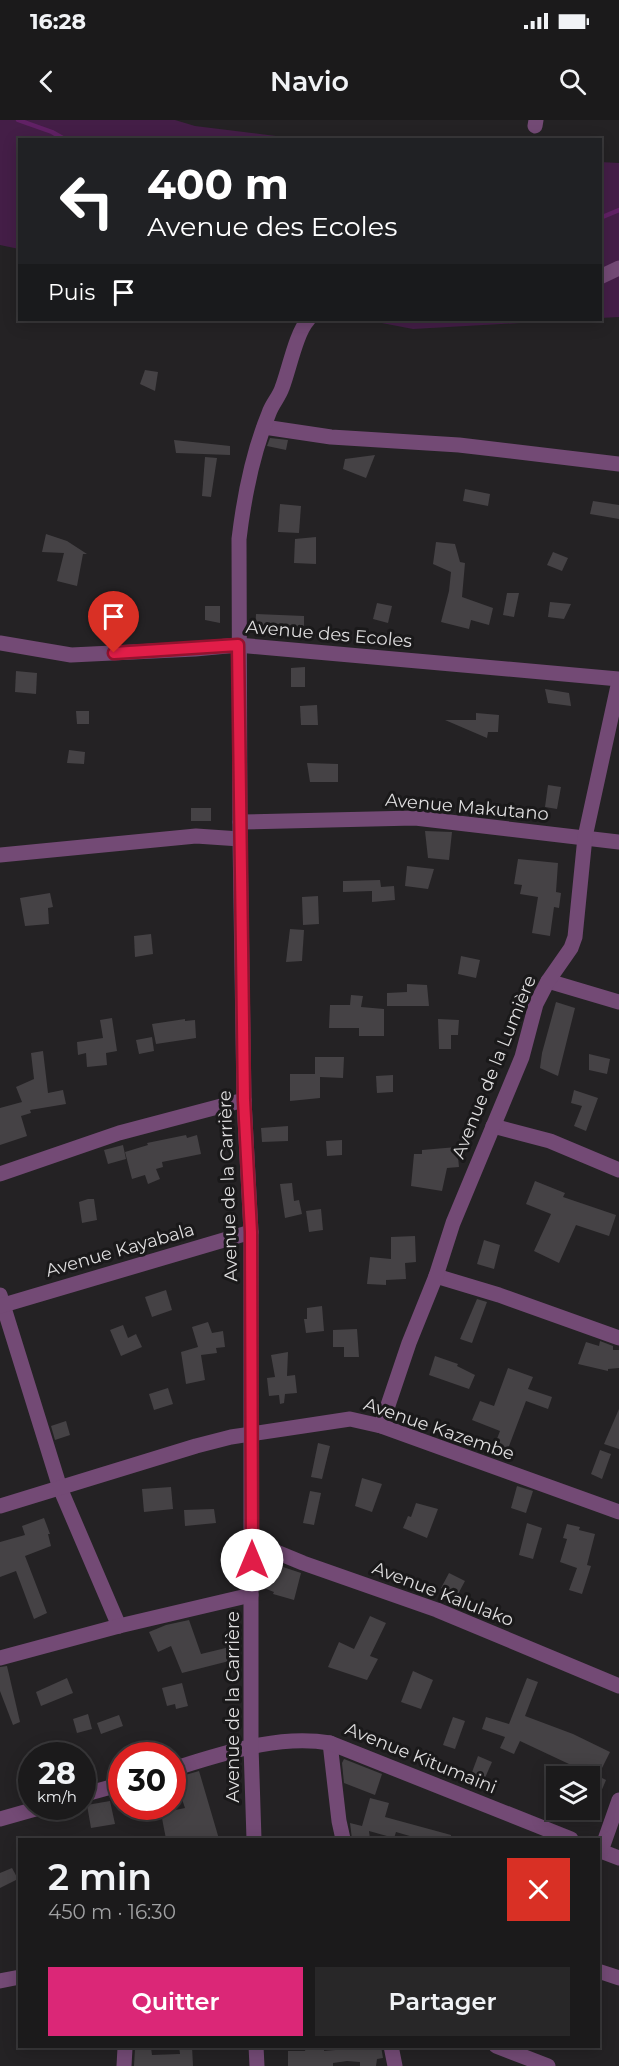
<!DOCTYPE html>
<html lang="fr">
<meta charset="utf-8">
<style>
body{margin:0;font-family:Montserrat,sans-serif;background:#282728;color:#f1f3f6;height:100vh;display:flex;flex-direction:column;font-size:22px;white-space:nowrap}
*{box-sizing:border-box;margin:0}
p{font-size:20px;color:#a0a1a3}
.icon{flex:none;width:33px;height:33px;fill:none;stroke:currentColor;stroke-width:2;stroke-linecap:round;stroke-linejoin:round}
.map{position:relative;flex:1;overflow:hidden}
.details{position:absolute;left:18px;top:1718px;width:582px;height:210px;display:flex;flex-direction:column;background:#1b1a1b;border-radius:0px;box-shadow:0 3px 15px #0003,0 0 0 2px #39383a}
.details>*{flex:none}
.hud{position:absolute;left:18px;top:18px;width:584px;height:183px;border-radius:0px;box-shadow:0 3px 15px #0003,0 0 0 2px #39383a;background:#202124;color:#fff;overflow:hidden}
.tools{position:absolute;left:546px;top:1646px;display:grid;gap:12px}
.tools a{display:grid;place-items:center;width:54px;height:54px;border-radius:0px;background:#1b1a1b;box-shadow:0 3px 15px #0003,0 0 0 2px #39383a;font-size:30px}
.speed{position:absolute;left:18px;top:1622px;display:flex;gap:12px;font-size:30px;font-weight:700;text-align:center}
.speed>*{display:grid;place-content:center;width:78px;height:78px;border-radius:50%;background:#1b1a1b;box-shadow:0 3px 15px #0003,0 0 0 2px #39383a;line-height:1}
.speed small{font-size:15px;font-weight:400}
.speed .limit{border:9px solid #d22;background:#fff;color:#111}
.pin{position:absolute;display:grid;place-items:center;width:51px;height:51px;color:#fff;margin:-62px -26px;border-radius:50% 50% 50% 0;rotate:-45deg;box-shadow:0 0 6px #0007}
.pin .icon{rotate:45deg}
.me{position:absolute;width:66px;margin:-33px;rotate:0deg;stroke-linejoin:round;filter:drop-shadow(0 0 4px #0008)}
.turn{display:flex;align-items:center;gap:21px;height:126px;padding:0 30px;font-size:27px}
.turn .icon{width:78px;height:78px;stroke-width:2.5}
.turn b{display:block;font-size:42px;line-height:51px}
.then{display:flex;align-items:center;height:57px;padding:0 30px;background:#0003;gap:12px;font-size:22px}
.round{display:grid;place-items:center;flex:none;width:63px;height:63px;border-radius:0px;background:#282728}
.headline{display:flex;align-items:center;justify-content:space-between;height:102px;padding:0 30px}
h1{font-size:36px;font-weight:600;line-height:45px}
.cta{display:flex;gap:12px;margin-top:auto;padding:12px 30px}
.cta a{flex:1;height:69px;border-radius:0px;background:#db2777;color:#fff;font-size:24px;font-weight:600;line-height:69px;text-align:center}
.cta a+a{background:#282728;color:#f1f3f6}
.status{display:flex;justify-content:space-between;align-items:center;height:42px;padding:0 30px;background:#1b1a1b;direction:ltr}
.status svg{height:16px;fill:currentColor}
header{display:flex;justify-content:space-between;align-items:center;height:78px;padding:0 30px;background:#1b1a1b;font-size:27px;font-weight:600}
.map>svg:first-child{display:block}
.green{fill:#441e47}
.lines{fill:none;stroke-linecap:round;stroke-linejoin:round}
.stream{stroke:#612165;stroke-width:4.5}
.building{fill:#454245}
.street{stroke:#734a75;stroke-width:15}
.route-casing{stroke:#92132f;stroke-width:15}
.route{stroke:#e11d48;stroke-width:10}
.labels{text-anchor:middle;stroke-width:6;stroke-linejoin:round;paint-order:stroke}
.street-label{font-size:18px;fill:#dfdedf;stroke:#1a191a}
</style>
<div class="status"><b>16:28</b><svg viewBox="0 0 49 12"><path d="M0 12V9h3v3zM5 12V6h3v6zM10 12V3h3v9zM15 12V0h3v12zM26 1h20v11H26zM47 4h2v5h-2z"/></svg></div>
<header><svg class="icon" aria-label="back" viewBox="0 0 24 24"><path d="M15 5l-7 7 7 7"/></svg>Navio<svg class="icon" aria-label="search" viewBox="0 0 24 24"><circle cx="10" cy="10" r="6"/><path d="M15 15l6 6"/></svg></header>
<div class="map">
<svg width="619" height="1946" viewBox="0 0 619 1946">
<rect width="100%" height="100%" fill="#242224"/>
<g class="green">
<polygon points="0,0 175,0 195,6 300,19 20,20 19,129 0,125"/>
<polygon points="600,42 619,43 619,197 600,198"/>
<polygon points="366,200 573,200 413,209"/>
</g>
<g class="lines">
<g class="stream">
<polyline points="18,0 52,12 66,20"/>
<polyline points="600,98 619,90"/>
</g>
</g>
<g class="building">
<polygon points="145,250 158,252 155,271 140,264"/>
<polygon points="270,318 288,320 286,330 267,326"/>
<polygon points="174,320 230,326 230,335 176,333"/>
<polygon points="375,335 366,358 343,349 345,339"/>
<polygon points="205,337 217,338 211,377 202,376"/>
<polygon points="465,369 490,374 488,386 463,381"/>
<polygon points="593,381 619,385 619,399 590,394"/>
<polygon points="280,384 301,386 299,413 278,412"/>
<polygon points="46,414 67,421 87,434 83,434 77,466 57,461 64,433 42,432"/>
<polygon points="316,417 316,444 294,443 295,419"/>
<polygon points="436,422 455,424 460,442 465,443 462,477 493,488 489,505 471,500 469,509 441,502 449,471 451,452 433,444"/>
<polygon points="553,432 568,438 562,451 547,445"/>
<polygon points="507,473 519,473 514,497 503,495"/>
<polygon points="550,482 571,484 564,499 548,497"/>
<polygon points="377,483 392,486 388,503 373,499"/>
<polygon points="205,486 220,486 220,503 205,500"/>
<polygon points="256,494 304,496 304,509 278,509 277,515 255,514"/>
<polygon points="305,547 305,567 291,567 291,548"/>
<polygon points="16,551 37,553 36,574 15,572"/>
<polygon points="545,569 569,573 571,586 548,583"/>
<polygon points="317,585 318,605 301,605 300,586"/>
<polygon points="76,591 89,591 89,604 77,604"/>
<polygon points="476,593 499,595 498,612 488,612 487,618 445,600 476,600"/>
<polygon points="69,630 85,632 84,644 67,643"/>
<polygon points="307,643 338,644 338,662 310,662"/>
<polygon points="548,665 561,667 557,689 545,687"/>
<rect x="191" y="688" width="20" height="13"/>
<polygon points="425,711 452,712 449,740 428,738"/>
<polygon points="518,739 558,743 556,772 561,773 559,788 554,787 550,816 532,813 538,777 520,774 522,765 514,764"/>
<polygon points="407,746 434,749 428,769 405,766"/>
<polygon points="380,760 381,767 394,766 395,780 372,782 372,771 343,772 343,761"/>
<polygon points="50,773 53,787 48,788 49,804 25,806 20,778"/>
<polygon points="318,776 319,804 303,805 302,777"/>
<polygon points="290,809 304,810 302,841 286,842"/>
<polygon points="151,814 153,834 135,837 134,816"/>
<polygon points="461,836 480,840 476,858 458,854"/>
<polygon points="407,864 427,865 429,886 387,886 387,873 407,872"/>
<polygon points="351,875 363,876 361,887 384,889 384,916 359,916 359,908 329,908 330,885 350,885"/>
<polygon points="556,882 575,888 558,956 540,948 542,933"/>
<polygon points="112,898 117,931 106,933 107,945 87,947 86,933 78,935 77,922 103,918 100,900"/>
<polygon points="185,899 185,901 195,900 196,918 156,924 152,904"/>
<polygon points="438,899 459,900 458,915 451,915 451,929 439,929"/>
<polygon points="152,917 154,931 139,934 136,920"/>
<polygon points="43,931 48,973 63,970 66,984 30,990 31,993 21,996 27,1016 0,1025 0,988 22,982 16,967 34,959 31,933"/>
<polygon points="589,934 610,939 607,954 589,950"/>
<polygon points="315,937 344,937 343,958 320,957 320,978 290,981 290,954 315,954"/>
<polygon points="393,955 393,972 377,973 376,956"/>
<polygon points="574,970 598,978 586,1011 574,1006 582,986 571,983"/>
<polygon points="288,1006 288,1021 262,1022 261,1008"/>
<polygon points="186,1015 187,1018 197,1015 201,1034 162,1042 163,1047 156,1049 160,1059 148,1064 145,1055 132,1059 125,1032 148,1025 147,1023"/>
<polygon points="342,1020 342,1035 327,1036 326,1021"/>
<polygon points="123,1025 126,1039 108,1044 104,1030"/>
<polygon points="457,1027 459,1047 447,1048 442,1071 411,1066 414,1034 422,1034 422,1030"/>
<polygon points="535,1061 565,1073 563,1077 616,1095 609,1116 576,1105 559,1143 534,1131 551,1094 526,1084"/>
<polygon points="292,1063 294,1081 299,1080 302,1094 285,1098 280,1064"/>
<polygon points="88,1079 94,1079 97,1100 82,1103 79,1082"/>
<polygon points="321,1089 323,1110 309,1112 306,1091"/>
<polygon points="415,1116 416,1142 405,1143 406,1159 386,1160 386,1165 367,1164 370,1137 391,1139 391,1117"/>
<polygon points="484,1120 500,1125 494,1149 477,1144"/>
<polygon points="166,1170 172,1190 152,1197 145,1177"/>
<polygon points="477,1179 487,1182 472,1223 460,1219"/>
<polygon points="322,1186 324,1211 306,1213 304,1199 307,1199 307,1188"/>
<polygon points="208,1202 212,1213 223,1211 225,1227 216,1228 217,1233 201,1235 205,1260 186,1264 181,1232 198,1227 192,1207"/>
<polygon points="123,1205 128,1218 136,1214 142,1227 121,1236 110,1210"/>
<polygon points="357,1209 359,1237 344,1237 344,1227 333,1227 333,1210"/>
<polygon points="600,1221 613,1226 613,1230 619,1230 619,1248 608,1249 608,1251 578,1244 586,1222 599,1226"/>
<polygon points="288,1232 287,1256 295,1255 297,1273 285,1274 284,1283 280,1284 279,1275 269,1276 267,1258 275,1257 271,1235"/>
<polygon points="435,1236 458,1244 457,1246 475,1255 469,1269 429,1255"/>
<polygon points="508,1248 533,1257 528,1269 552,1277 548,1289 526,1281 506,1334 493,1329 500,1311 472,1300 480,1281 494,1286"/>
<polygon points="168,1268 173,1284 154,1290 149,1274"/>
<polygon points="619,1289 619,1329 604,1324"/>
<polygon points="66,1301 70,1315 55,1320 51,1306"/>
<polygon points="318,1323 330,1326 322,1359 311,1357"/>
<polygon points="600,1330 611,1334 602,1359 591,1354"/>
<polygon points="362,1358 382,1364 372,1392 355,1386"/>
<polygon points="517,1366 533,1371 526,1393 511,1388"/>
<polygon points="171,1367 173,1389 144,1392 142,1369"/>
<polygon points="310,1371 321,1373 314,1405 303,1403"/>
<polygon points="416,1383 438,1389 427,1418 403,1408 408,1396 411,1397"/>
<polygon points="214,1389 216,1403 185,1406 184,1390"/>
<polygon points="44,1398 50,1414 48,1414 51,1426 25,1436 47,1493 34,1499 16,1451 0,1457 0,1422 25,1415 22,1406"/>
<polygon points="527,1403 542,1408 533,1439 519,1435"/>
<polygon points="567,1404 580,1407 579,1410 595,1414 587,1445 591,1446 582,1474 569,1470 577,1448 560,1442 567,1419 563,1418"/>
<polygon points="263,1445 280,1448 280,1446 301,1453 294,1480 273,1474 274,1472 261,1467"/>
<polygon points="449,1453 465,1461 457,1476 441,1468"/>
<polygon points="370,1496 386,1503 370,1536 378,1539 367,1560 328,1547 339,1522 354,1529"/>
<polygon points="189,1500 201,1534 234,1526 237,1539 182,1553 171,1526 158,1532 149,1512 166,1505"/>
<polygon points="7,1546 20,1602 13,1605 0,1571 0,1547"/>
<polygon points="413,1551 433,1560 421,1589 401,1582"/>
<polygon points="67,1558 73,1573 41,1586 36,1572"/>
<polygon points="527,1558 538,1562 525,1596 573,1614 610,1632 598,1656 606,1660 590,1698 590,1656 584,1656 567,1648 569,1644 520,1621 514,1634 500,1628 505,1617 482,1609 486,1597 509,1604"/>
<polygon points="182,1563 188,1586 176,1589 175,1584 167,1586 162,1568"/>
<polygon points="88,1594 92,1609 77,1613 73,1599"/>
<polygon points="119,1595 123,1606 101,1614 97,1603"/>
<polygon points="453,1597 465,1601 455,1629 443,1625"/>
<polygon points="478,1636 492,1642 484,1660 471,1655"/>
<polygon points="344,1639 382,1654 375,1675 344,1663 342,1643"/>
<polygon points="199,1651 219,1719 166,1719 161,1693 185,1688 175,1658"/>
<polygon points="370,1678 389,1683 385,1697 451,1715 451,1719 420,1719 396,1712 394,1718 369,1711 370,1719 352,1719 350,1703 362,1706"/>
<polygon points="110,1681 115,1704 91,1708 87,1685"/>
<polygon points="12,1748 18,1759 0,1768 0,1753"/>
<polygon points="179,1926 192,1926 193,1946 134,1946 135,1929 151,1928 152,1935 180,1934"/>
<polygon points="306,1926 324,1926 324,1931 381,1926 383,1938 377,1939 376,1946 360,1946 360,1942 347,1941 333,1943 333,1946 288,1946 288,1931 305,1931"/>
</g>
<g class="lines">
<g class="street">
<polyline points="535,6 536,0"/>
<polyline points="600,157 619,148"/>
<polyline points="264,307 331,317 459,325 619,344"/>
<polyline points="0,523 71,535 195,529 238,525 619,559"/>
<polyline points="240,702 415,698 619,722"/>
<polyline points="0,735 196,716 240,719"/>
<polyline points="548,861 619,882"/>
<polyline points="493,1006 550,1021 619,1050"/>
<polyline points="0,1054 119,1013 244,980"/>
<polyline points="436,1156 499,1175 619,1218"/>
<polyline points="0,1175 60,1368 119,1506"/>
<polyline points="0,1186 251,1112"/>
<polyline points="381,1306 409,1223 436,1156 453,1103 522,937 536,884 548,861 571,828 575,817 585,717 619,561"/>
<polyline points="0,1386 196,1326 231,1317 350,1299 381,1306 619,1392"/>
<polyline points="252,1422 303,1443 437,1490 619,1566"/>
<polyline points="0,1538 119,1506 251,1475"/>
<polyline points="330,1623 339,1701 343,1719"/>
<path d="M172,1649c51,-15 104,-35 158,-26l241,96"/>
<polyline points="82,1675 122,1664"/>
<polyline points="0,1699 46,1686"/>
<path d="M254,1719l-3,-93v-514l-7,-132 -4,-261 -1,-300c5,-42 14,-87 30,-126 3,-9 10,-16 13,-25 7,-18 14,-55 26,-68"/>
<polyline points="598,1730 619,1738"/>
<polyline points="601,1731 619,1680"/>
<polyline points="598,1851 619,1858"/>
<polyline points="0,1861 20,1857"/>
<polyline points="256,1926 257,1946"/>
<polyline points="391,1926 395,1946"/>
<polyline points="496,1926 548,1946"/>
<polyline points="124,1946 125,1928"/>
</g>
</g>
<g class="lines">
<g class="route-casing">
<polyline id="route" points="114,533 238,525 244,980 251,1112 252,1440"/>
</g>
<use href="#route" class="route"/>
</g>
<g class="labels">
<g class="street-label">
<text transform="translate(329 514) rotate(5)" y="6">Avenue des Ecoles</text>
<text transform="translate(467 687) rotate(5)" y="6">Avenue Makutano</text>
<text transform="translate(494 947) rotate(-68)" y="6">Avenue de la Lumière</text>
<text transform="translate(228 1066) rotate(-92)" y="6">Avenue de la Carrière</text>
<text transform="translate(120 1130) rotate(-16)" y="6">Avenue Kayabala</text>
<text transform="translate(439 1309) rotate(19)" y="6">Avenue Kazembe</text>
<text transform="translate(443 1474) rotate(21)" y="6">Avenue Kalulako</text>
<text transform="translate(233 1587) rotate(-90)" y="6">Avenue de la Carrière</text>
<text transform="translate(421 1638) rotate(22)" y="6">Avenue Kitumaini</text>
</g>
</g>
</svg>
<div class="tools">
<a><svg class="icon" aria-label="layers" viewBox="0 0 24 24"><path d="M12 4l9 5-9 5-9-5zM3 14l9 5 9-5"/></svg></a>
</div>
<div class="speed"><div>28<small>km/h</small></div><div class="limit">30</div></div>
<div class="pin" style="left:114px;top:533px;background:#d93025"><svg class="icon" aria-label="arrive" viewBox="0 0 24 24"><path d="M6 21V4h12l-3 4 3 4H6"/></svg></div>
<svg class="me" style="left:252px;top:1440px" viewBox="-20 -20 40 40"><circle r="19" fill="#fff"/><path d="M0-13L10 11 0 6-10 11z" fill="#e11d48"/></svg>
<div class="hud">
<div class="turn"><svg class="icon" aria-label="left" viewBox="0 0 24 24"><path d="M17 20v-9H6M10 6l-5 5 5 5"/></svg><div><b>400 m</b>Avenue des Ecoles</div></div>
<div class="then">Puis<svg class="icon" aria-label="arrive" viewBox="0 0 24 24"><path d="M6 21V4h12l-3 4 3 4H6"/></svg></div>
</div>
<section class="details">
<div class="headline"><div><h1>2 min</h1><p>450 m · 16:30</p></div><a class="round" style="background:#d93025;color:#fff"><svg class="icon" aria-label="close" viewBox="0 0 24 24"><path d="M6 6l12 12M18 6L6 18"/></svg></a></div>
<div class="cta"><a>Quitter</a><a>Partager</a></div>
</section>
</div>
